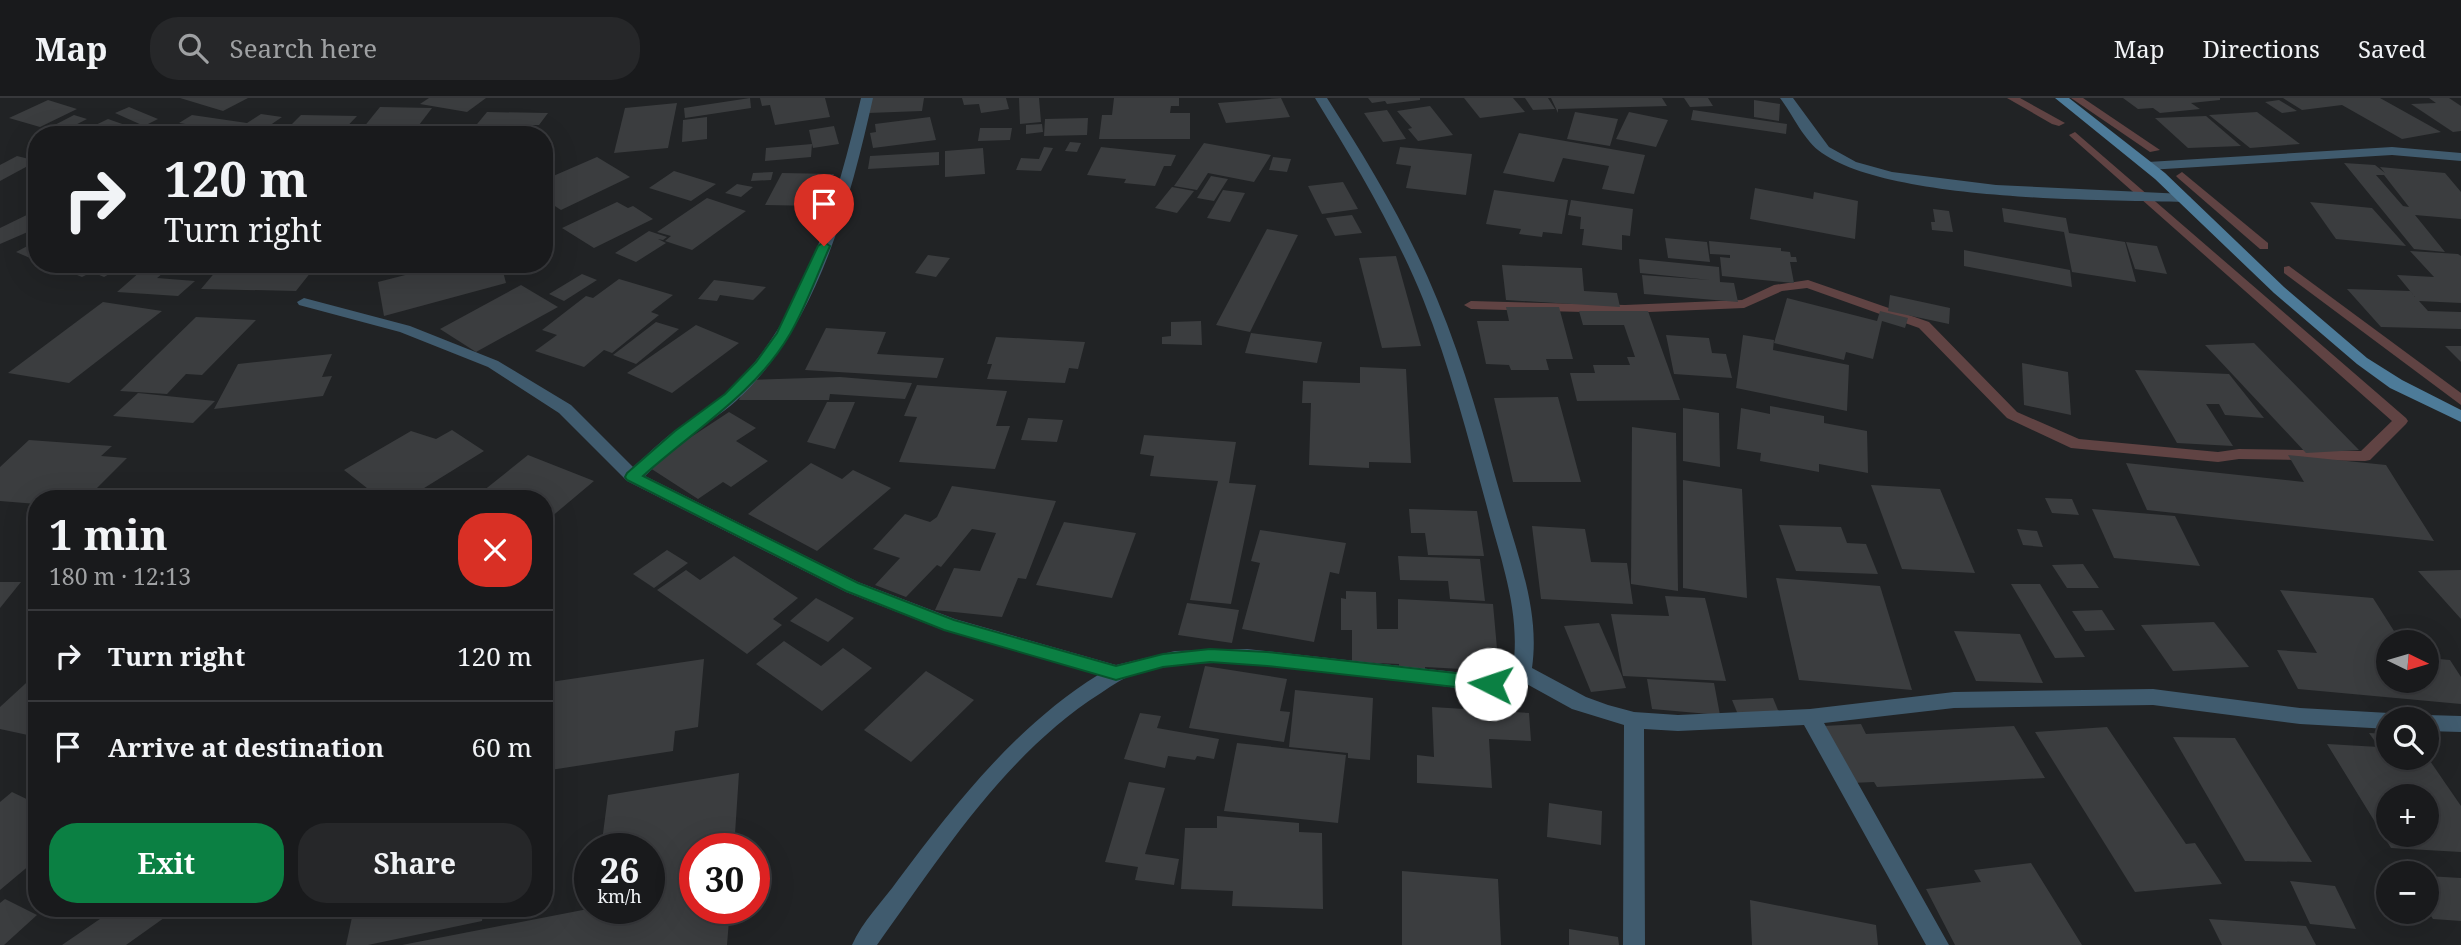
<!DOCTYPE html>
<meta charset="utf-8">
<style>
body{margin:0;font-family:"Noto Serif",serif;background:#262729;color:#f1f3f6;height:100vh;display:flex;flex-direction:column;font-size:26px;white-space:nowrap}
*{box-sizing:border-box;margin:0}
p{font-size:23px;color:#9fa1a3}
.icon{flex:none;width:38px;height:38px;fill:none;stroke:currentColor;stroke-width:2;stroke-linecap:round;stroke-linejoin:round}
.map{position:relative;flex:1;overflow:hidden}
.drawer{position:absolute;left:28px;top:392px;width:525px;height:427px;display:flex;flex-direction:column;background:#191a1c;border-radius:28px;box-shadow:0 7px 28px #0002,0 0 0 2px #37383b}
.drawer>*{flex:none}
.hud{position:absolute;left:28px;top:28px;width:525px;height:147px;border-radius:28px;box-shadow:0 7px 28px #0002,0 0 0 2px #37383b;background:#191a1c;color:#f1f3f6;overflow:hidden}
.needle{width:46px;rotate:95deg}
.tools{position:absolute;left:2376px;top:532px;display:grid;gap:14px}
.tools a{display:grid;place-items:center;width:63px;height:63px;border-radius:50%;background:#191a1c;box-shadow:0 7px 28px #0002,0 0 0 2px #37383b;font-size:35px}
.speed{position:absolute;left:574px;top:735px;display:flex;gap:14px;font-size:35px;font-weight:700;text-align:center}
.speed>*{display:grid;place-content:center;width:91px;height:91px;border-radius:50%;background:#191a1c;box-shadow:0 7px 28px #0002,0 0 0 2px #37383b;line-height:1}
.speed small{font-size:18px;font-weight:400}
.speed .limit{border:10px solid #d22;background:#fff;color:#111}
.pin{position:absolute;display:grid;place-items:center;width:60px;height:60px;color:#fff;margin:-72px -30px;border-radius:50% 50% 50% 0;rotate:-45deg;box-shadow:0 0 7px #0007}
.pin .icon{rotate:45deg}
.me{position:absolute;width:77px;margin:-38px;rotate:274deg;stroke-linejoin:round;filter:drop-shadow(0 0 5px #0008)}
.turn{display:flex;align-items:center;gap:24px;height:147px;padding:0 21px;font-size:32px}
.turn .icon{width:91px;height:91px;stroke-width:2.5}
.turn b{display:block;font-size:49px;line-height:60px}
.round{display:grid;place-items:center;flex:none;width:74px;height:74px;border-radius:28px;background:#262729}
.summary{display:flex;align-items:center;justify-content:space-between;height:119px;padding:0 21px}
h1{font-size:42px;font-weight:700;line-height:52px}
.cta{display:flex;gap:14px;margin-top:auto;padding:14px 21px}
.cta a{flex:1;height:80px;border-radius:28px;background:#0b8043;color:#fff;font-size:28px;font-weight:700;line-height:80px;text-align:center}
.cta a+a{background:#262729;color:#f1f3f6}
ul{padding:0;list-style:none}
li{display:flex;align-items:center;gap:21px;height:91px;padding:0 21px;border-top:2px solid #37383b}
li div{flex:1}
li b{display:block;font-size:26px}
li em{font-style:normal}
header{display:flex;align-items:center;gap:42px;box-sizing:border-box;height:98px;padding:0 35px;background:#191a1c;border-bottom:2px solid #37383b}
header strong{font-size:33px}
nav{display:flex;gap:38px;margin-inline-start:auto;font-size:24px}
.search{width:490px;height:63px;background:#262729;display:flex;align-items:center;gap:18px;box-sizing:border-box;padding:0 24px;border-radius:28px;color:#9fa1a3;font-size:26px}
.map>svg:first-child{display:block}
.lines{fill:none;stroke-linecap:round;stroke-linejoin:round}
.stream{fill:#604343;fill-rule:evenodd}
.building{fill:#3b3d3f;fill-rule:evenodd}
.street{fill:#405b6e;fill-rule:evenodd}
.secondary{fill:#4d7b99;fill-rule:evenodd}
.route{fill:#0b8043;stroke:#07532c;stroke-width:2}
</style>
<header>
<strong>Map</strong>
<div class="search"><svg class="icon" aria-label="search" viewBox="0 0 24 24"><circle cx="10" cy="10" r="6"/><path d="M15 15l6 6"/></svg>Search here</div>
<nav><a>Map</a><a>Directions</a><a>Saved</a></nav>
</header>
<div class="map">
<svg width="2461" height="847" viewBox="0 0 2461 847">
<rect width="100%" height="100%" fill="#212325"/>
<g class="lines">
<g class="stream">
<polygon points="2007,0 2020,0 2065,25 2059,28 2052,26"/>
<polygon points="2071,0 2083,0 2160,52 2150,54"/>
<polygon points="2075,34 2406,320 2408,323 2406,326 2370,362 2365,363 2239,361 2218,364 2071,350 2007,320 1919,230 1807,190 1782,193 1744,210 1625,215 1471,211 1464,207 1471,203 1625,207 1742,202 1774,187 1808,182 1929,224 2017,314 2079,341 2218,354 2239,351 2361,353 2392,323 2071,39 2069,37"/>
<polygon points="2182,74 2268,145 2268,151 2260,151 2178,80 2176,78"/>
<polygon points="2289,168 2461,295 2461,307 2284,175 2284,169"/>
</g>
</g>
<g class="building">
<polygon points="180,0 248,0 223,13"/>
<polygon points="429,0 486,0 467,14 420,6"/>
<polygon points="750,0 751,10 685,20 684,10"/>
<polygon points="760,0 825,0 830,19 775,27 770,7 762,8"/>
<polygon points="872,0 924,0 922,13 868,15"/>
<polygon points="962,0 1006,0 1009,11 981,15 979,6 964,7"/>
<polygon points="1019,0 1039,0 1041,24 1020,26"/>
<polygon points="1114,0 1179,0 1179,8 1171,8 1170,15 1190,15 1190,41 1099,41 1102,17 1112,17"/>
<polygon points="1281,0 1290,19 1226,25 1218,5"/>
<polygon points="1368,0 1420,0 1420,2 1387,6 1385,3 1372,5"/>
<polygon points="1464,0 1513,0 1525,14 1480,20"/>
<polygon points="1525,0 1548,0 1555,11 1533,12"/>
<polygon points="1551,0 1662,0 1667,8 1558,11 1558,15"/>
<polygon points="1684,0 1708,0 1713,8 1690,9"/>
<polygon points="2123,0 2220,0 2220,2 2191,5 2200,11 2160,15 2153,10 2138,11"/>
<polygon points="2283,0 2380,0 2441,34 2402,41 2342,7 2302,12"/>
<polygon points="2429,0 2449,0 2461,8 2461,33 2453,34 2411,6 2436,5"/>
<polygon points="48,2 77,11 40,29 9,20"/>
<polygon points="1754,2 1780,6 1779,23 1754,19"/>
<polygon points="2279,2 2297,13 2282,15 2265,4"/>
<polygon points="677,5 668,50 614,55 625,10"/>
<polygon points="1430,8 1453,37 1418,43 1408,31 1412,30 1397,13"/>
<polygon points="129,9 158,21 144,28 115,15"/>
<polygon points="380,9 432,10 416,31 363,30"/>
<polygon points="1387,12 1406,41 1383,44 1364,15"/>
<polygon points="1693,12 1787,26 1786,36 1691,22"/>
<polygon points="487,14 548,15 539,27 532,27 524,37 468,37"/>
<polygon points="1575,14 1618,21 1610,48 1567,41"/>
<polygon points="1629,14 1668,22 1656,49 1616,41"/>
<polygon points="2257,14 2300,46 2250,50 2209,17"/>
<polygon points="261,16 282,19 256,37 179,25 192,17 247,25"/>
<polygon points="74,17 87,21 56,37 41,34"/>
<polygon points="301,17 357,18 339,37 281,37"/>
<polygon points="2206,18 2241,48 2188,50 2155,20"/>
<polygon points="707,19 707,41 682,44 683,22"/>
<polygon points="930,19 936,42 873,50 870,35 876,34 875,26"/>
<polygon points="1088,20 1087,37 1044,38 1045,21"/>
<polygon points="108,21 151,36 151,37 75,37"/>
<polygon points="1042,26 1043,34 1026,36 1026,27"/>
<polygon points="834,28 839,46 813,50 809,32"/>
<polygon points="188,29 222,35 222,37 174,37"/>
<polygon points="450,30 446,37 363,37 366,34"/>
<polygon points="980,30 1012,30 1010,42 978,43"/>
<polygon points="1519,35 1645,57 1634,96 1602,91 1609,68 1563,60 1554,84 1503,75"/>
<polygon points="1070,44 1081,45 1077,54 1065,53"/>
<polygon points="1204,45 1271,57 1254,84 1208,75 1197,92 1174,88"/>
<polygon points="812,46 811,59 765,63 766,50"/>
<polygon points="1044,49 1053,50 1041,73 1016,72 1021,60 1039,61"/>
<polygon points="1101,49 1176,57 1171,68 1164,68 1155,88 1124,85 1126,81 1087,77"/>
<polygon points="1400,49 1472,56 1466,97 1406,90 1411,68 1396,66"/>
<polygon points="983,50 985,76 945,79 945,53"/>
<polygon points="939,54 939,67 868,71 870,58"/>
<polygon points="17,58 37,63 0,83 0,67"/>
<polygon points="597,59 630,79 561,112 544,101 544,82"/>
<polygon points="1273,59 1291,61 1287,74 1269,72"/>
<path d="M2344,65l31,2 10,8 -5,-6 65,6 16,19v27l-46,-4 30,37 -31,-3zM2376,77h8l25,32 -6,-1z"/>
<polygon points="674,73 716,86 691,103 649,90"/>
<polygon points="773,74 771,82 751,83 753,75"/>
<polygon points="782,75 834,76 819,108 765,107"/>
<polygon points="1211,78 1228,81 1214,103 1197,100"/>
<polygon points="1343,84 1358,111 1322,116 1308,88"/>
<polygon points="737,86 753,89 741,99 725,95"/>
<polygon points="1172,89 1194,93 1177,115 1155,110"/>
<polygon points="1755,90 1813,101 1814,94 1858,103 1855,141 1750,121"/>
<polygon points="1223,92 1245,95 1230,124 1207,120"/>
<polygon points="1494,92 1568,102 1562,136 1543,134 1542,139 1519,136 1521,131 1486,126"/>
<polygon points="707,100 746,113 692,152 665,143 671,138 657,134"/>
<polygon points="1571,102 1633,111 1630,138 1622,137 1622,152 1582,147 1584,131 1580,131 1581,119 1568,117"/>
<polygon points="617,104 628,110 633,108 653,121 594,150 562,130"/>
<polygon points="2310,104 2372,110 2406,148 2336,141"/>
<polygon points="2002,110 2066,120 2069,135 2125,144 2136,184 2072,174 2064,134 2004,124"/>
<polygon points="1933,111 1949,113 1953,134 1932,132 1931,124 1935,124"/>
<polygon points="37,112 37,130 0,146 0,130"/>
<polygon points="1352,117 1362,135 1335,138 1326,120"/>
<polygon points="1267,131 1298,137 1250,234 1216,227"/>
<polygon points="649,133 667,139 663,142 658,141 666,145 636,164 615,155"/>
<polygon points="1665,140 1707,144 1710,164 1668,160"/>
<polygon points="37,143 37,163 16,154"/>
<polygon points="1709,143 1781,150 1781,153 1790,154 1791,159 1796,159 1797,164 1790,164 1794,185 1722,178 1720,159 1730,160 1730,157 1710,156"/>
<polygon points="2126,144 2157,148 2167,176 2135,171"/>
<polygon points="1964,152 2070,172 2072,189 1964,168"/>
<polygon points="2410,153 2458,156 2461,158 2461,205 2419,203 2428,213 2461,214 2461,231 2381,229 2347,191 2410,193 2415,199 2397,177 2434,179"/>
<polygon points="928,157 950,160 936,179 915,175"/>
<polygon points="1396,158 1421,248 1382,250 1359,160"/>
<polygon points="1639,161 1719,169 1720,184 1734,185 1738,204 1644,196 1642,177 1710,182 1640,175"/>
<polygon points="62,166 127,166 104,179 92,174 82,179 57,169"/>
<polygon points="149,166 173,167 157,180 195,183 178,198 117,194"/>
<polygon points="222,166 310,166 304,174 311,174 296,193 201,191"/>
<polygon points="448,166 501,166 506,185 384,218 378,184"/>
<polygon points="1502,167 1582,170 1584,193 1617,195 1620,209 1506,202"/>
<polygon points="582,176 597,182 564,203 549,196"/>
<polygon points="619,181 673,197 651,214 659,217 612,255 604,252 584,269 535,253 557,237 542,232 586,198 593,200"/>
<polygon points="714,182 730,184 766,189 753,202 720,197 717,203 698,201"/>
<polygon points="521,187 558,209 476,254 440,231"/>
<polygon points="1890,197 1950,210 1949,226 1888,213"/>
<polygon points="1787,200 1877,223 1880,213 1908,220 1905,230 1882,223 1873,261 1846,254 1844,262 1774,245"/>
<polygon points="103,204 162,213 69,285 8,275"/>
<polygon points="1506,209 1559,209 1573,261 1546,261 1549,272 1511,272 1509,267 1486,266 1477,223 1509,223"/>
<polygon points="1579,213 1648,213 1680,302 1577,303 1570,275 1595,275 1593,267 1630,267 1627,259 1635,259 1624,227 1583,227"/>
<polygon points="196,219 256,222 202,277 186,276 167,296 120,293"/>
<polygon points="1201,223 1202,247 1162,246 1162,239 1171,238 1171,224"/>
<polygon points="656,224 679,231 636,266 613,257"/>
<polygon points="696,227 739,245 672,295 627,275"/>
<polygon points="826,230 886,234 877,256 944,260 937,280 805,272"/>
<polygon points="1251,235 1322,244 1317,265 1245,255"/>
<polygon points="1666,237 1709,240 1712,255 1726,256 1732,280 1674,276"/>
<polygon points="1743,237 1774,242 1773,252 1849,267 1847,313 1736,290"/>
<polygon points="996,239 1085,244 1078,271 1069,270 1065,285 987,281 992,266 987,266"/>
<polygon points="2254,245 2359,352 2306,355 2205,247"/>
<polygon points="2445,248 2461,248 2461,264"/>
<polygon points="332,256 322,279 332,278 323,298 214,311 238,266"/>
<polygon points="2022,265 2068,274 2071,317 2024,307"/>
<polygon points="1360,269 1406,271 1411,365 1369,364 1369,370 1309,367 1311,305 1302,305 1303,283 1360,285"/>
<polygon points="2135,272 2229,276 2264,320 2225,317 2219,306 2206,306 2233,348 2177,345"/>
<polygon points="840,279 912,285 905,301 830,296 829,302 739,302 748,282"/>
<polygon points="917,287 1007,293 996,328 1010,328 995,371 899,364 917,319 904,318"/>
<polygon points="138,295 215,303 193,325 113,318"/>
<polygon points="1558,299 1581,384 1513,384 1494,300"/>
<polygon points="827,304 855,304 835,351 807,344"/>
<polygon points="1770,308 1824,318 1824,325 1867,333 1868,375 1819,366 1819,374 1760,363 1761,355 1737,351 1741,310 1770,316"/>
<polygon points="1683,310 1719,315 1720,369 1683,363"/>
<polygon points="729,314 756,330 736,343 768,363 731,389 723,384 698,401 647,368"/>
<polygon points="1028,320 1063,322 1057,344 1021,342"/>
<polygon points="1632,329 1676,335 1678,493 1631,486"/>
<polygon points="452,332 484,353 408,400 397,392 381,401 344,372 411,333 436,341"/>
<polygon points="1144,337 1236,344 1229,385 1256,387 1231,506 1190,502 1218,383 1150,378 1154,358 1140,356"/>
<polygon points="29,342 112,348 101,358 127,360 86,401 37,401 37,406 0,403 0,369"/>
<polygon points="528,357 594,383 544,425 544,401 473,401"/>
<polygon points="2288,357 2386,367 2434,443 2147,412 2126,365 2304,384"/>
<polygon points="811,365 842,381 853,372 891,390 817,453 748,416"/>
<polygon points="1683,382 1742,391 1747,500 1683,490"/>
<polygon points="1871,387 1940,391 1975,475 1902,471"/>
<polygon points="952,388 1056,403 1026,481 1018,480 1002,519 935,512 954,470 980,473 996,435 972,431 941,469 937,467 906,499 875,487 900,460 873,451 905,416 930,424 937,419"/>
<polygon points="2045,400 2072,401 2079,417 2052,415"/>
<polygon points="1409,411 1477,413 1484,458 1428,457 1425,435 1411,435"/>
<polygon points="2092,411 2175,418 2200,468 2114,460"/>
<polygon points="1064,424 1136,435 1112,500 1036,487"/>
<polygon points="1779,427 1841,429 1847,445 1866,446 1878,476 1796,473"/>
<polygon points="1532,428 1585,431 1591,464 1627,465 1633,506 1541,501"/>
<polygon points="2017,431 2037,433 2043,449 2023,447"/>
<polygon points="1260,432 1346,445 1339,476 1330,474 1314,544 1242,531 1260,465 1251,463"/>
<polygon points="667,452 688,465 654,490 633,476"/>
<polygon points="734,458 798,500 773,521 782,527 747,556 657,492 686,472 700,482"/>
<polygon points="1398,458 1480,461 1485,503 1450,501 1448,483 1400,482"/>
<polygon points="2083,466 2099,490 2067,490 2052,467"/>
<polygon points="2461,472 2461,521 2418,473"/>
<polygon points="1776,480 1880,488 1912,592 1799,582"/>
<polygon points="0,484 21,484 0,510"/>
<polygon points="2011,486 2040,486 2085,559 2055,560"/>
<polygon points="2280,492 2373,500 2401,544 2389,544 2389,583 2427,583 2427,560 2450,562 2461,579 2461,606 2298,591 2277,552 2317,555"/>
<polygon points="1346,493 1376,494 1377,531 1398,531 1398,501 1493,506 1499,573 1425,569 1425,572 1399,570 1399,566 1352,564 1352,532 1341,532 1341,500 1346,501"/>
<polygon points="1665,498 1705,500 1726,583 1623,578 1611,516 1669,518"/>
<polygon points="816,500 854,520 828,544 790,523"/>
<polygon points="1187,505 1239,512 1232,545 1178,537"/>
<polygon points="2102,512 2115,532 2085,533 2072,513"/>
<polygon points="2214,524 2249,569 2173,573 2141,527"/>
<polygon points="1599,525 1622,578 1626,590 1591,594 1564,528"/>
<polygon points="1954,533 2020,536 2043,585 1976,583"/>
<polygon points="784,543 821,568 843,550 872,570 822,613 756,566"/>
<polygon points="704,561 698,629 675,633 673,653 544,673 544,585"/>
<polygon points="1205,568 1287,581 1280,613 1290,614 1284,644 1189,630"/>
<polygon points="926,573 974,602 911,664 864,632"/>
<polygon points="37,575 37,639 0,631 0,609"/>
<polygon points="1647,581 1714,585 1720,617 1652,611"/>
<polygon points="1295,592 1373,600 1370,662 1348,660 1348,655 1289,649"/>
<polygon points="1773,600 1780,617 1739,619 1732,602"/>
<polygon points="1432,609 1529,615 1531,643 1489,641 1492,690 1417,685 1417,657 1434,659"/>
<polygon points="1140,615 1161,618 1157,630 1219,641 1214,661 1197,658 1195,662 1168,658 1165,670 1124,661"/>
<polygon points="1861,626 1866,636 2014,628 2045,680 1877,689 1874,684 1851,685 1824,628"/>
<polygon points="2107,629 2186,746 2195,745 2222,786 2135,794 2035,634"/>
<path d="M2369,635l20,1v24h39l33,48v46l-70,-4 -64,-104 52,3zM2389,698h38v39h-38z"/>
<polygon points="2173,639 2235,640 2312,764 2245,763"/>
<polygon points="1237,645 1346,657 1338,725 1224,713"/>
<polygon points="739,675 734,751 695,751 695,810 730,810 727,847 402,847 593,810 649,810 649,751 601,751 608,697"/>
<polygon points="1129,684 1165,690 1145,756 1179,761 1174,787 1135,782 1138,769 1105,764"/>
<polygon points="12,694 37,706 37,761 0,792 0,704"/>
<polygon points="1549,705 1602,713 1601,747 1547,739"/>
<polygon points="1217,718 1299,725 1299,734 1322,735 1323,811 1232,808 1233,793 1181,791 1185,730 1217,730"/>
<polygon points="2031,765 2082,847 1955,847 1926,791 1981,784 1974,772"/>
<polygon points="1402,773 1498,781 1501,847 1402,847"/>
<polygon points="2427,778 2461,780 2461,823 2433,821 2427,812"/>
<polygon points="2290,783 2335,788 2356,831 2310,826"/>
<polygon points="5,801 37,817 4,847 0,847 0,805"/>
<polygon points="1750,802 1876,827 1878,847 1752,847"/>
<polygon points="116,810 178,810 126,847 62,847"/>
<polygon points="354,810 484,810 482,823 368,847 346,847"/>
<polygon points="2209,821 2306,828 2316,847 2222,847"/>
<polygon points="1569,831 1618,839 1619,847 1569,847"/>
</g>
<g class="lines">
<g class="street">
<path d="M861,0h12c-23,103 -56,229 -137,303 -14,13 -32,23 -47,35 -16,12 -30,27 -44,40l213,106 97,37 161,46 59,-14 72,-2 244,27 14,-2 8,-6c8,-56 -12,-107 -26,-161 -19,-70 -37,-140 -64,-208 -29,-71 -68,-136 -108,-201h12c41,64 81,130 110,201 28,67 47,138 67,208 15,53 36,105 28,161l54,29 22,8 26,7 44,3 132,-6 144,-17 199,-3 147,19 89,5 7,2 2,4h-9v10l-89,-5 -147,-19 -199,3 -130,15 125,222h-23l-122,-220 -126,6 -34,-2 1,216h-22l1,-220 -52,-16 -49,-27 -13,7 -19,3c-104,-10 -253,-47 -353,-19 -14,4 -25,12 -37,20 -95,60 -160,163 -224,252h-25c10,-23 31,-44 46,-65 57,-76 118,-154 200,-205l-155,-45 -97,-38 -219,-111 -68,-68 -71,-46 -88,-35 -101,-27 -2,-3 7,-4 106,28 88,35 73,44 62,62c15,-13 29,-27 44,-38 16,-12 33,-22 48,-35 79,-71 112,-196 136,-296z"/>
<path d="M1780,0h13l36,49 27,15 36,10 104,13 188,9 7,4 -7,4c-86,-2 -294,-1 -362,-49 -18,-12 -29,-38 -42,-55z"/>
<polygon points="2392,49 2461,55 2461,63 2392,57 2148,72 2142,68 2148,64"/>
<polygon points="2427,617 2461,618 2461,634 2427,633 2427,621 2419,621"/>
</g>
<polygon class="secondary" points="2055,0 2069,0 2165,75 2284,189 2367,260 2402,282 2461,312 2461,324 2390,290 2357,266 2274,195 2155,81"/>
</g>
<path class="route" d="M824,144l6,4c-13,29 -24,61 -40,88 -35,60 -96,96 -147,142l215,107 96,37 162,46 47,-12 47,-5 57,3 224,25 7,2 2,5 -2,5 -7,2 -224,-25 -57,-4 -47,5 -47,13 -172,-50 -98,-39 -219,-111 -2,-3 2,-4 48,-42 50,-37 31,-32 21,-29 41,-87z"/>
</svg>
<div class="tools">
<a><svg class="needle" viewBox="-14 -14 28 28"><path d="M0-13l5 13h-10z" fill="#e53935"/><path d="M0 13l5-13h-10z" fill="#9fa1a3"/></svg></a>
<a><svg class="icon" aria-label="search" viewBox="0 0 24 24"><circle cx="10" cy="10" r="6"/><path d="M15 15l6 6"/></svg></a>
<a>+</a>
<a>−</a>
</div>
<div class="speed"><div>26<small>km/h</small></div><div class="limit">30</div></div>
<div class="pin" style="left:824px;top:148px;background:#d93025"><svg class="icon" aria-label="arrive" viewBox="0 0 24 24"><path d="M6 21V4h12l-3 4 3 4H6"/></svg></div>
<svg class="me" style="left:1491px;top:586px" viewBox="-20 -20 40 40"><circle r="19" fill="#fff"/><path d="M0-13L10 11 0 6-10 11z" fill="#0b8043"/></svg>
<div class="hud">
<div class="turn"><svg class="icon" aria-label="right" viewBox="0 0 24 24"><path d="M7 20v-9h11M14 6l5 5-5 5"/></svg><div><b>120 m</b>Turn right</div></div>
</div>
<section class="drawer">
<div class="summary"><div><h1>1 min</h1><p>180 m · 12:13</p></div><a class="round" style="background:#d93025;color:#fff"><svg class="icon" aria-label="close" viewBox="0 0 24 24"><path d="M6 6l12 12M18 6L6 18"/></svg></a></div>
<ul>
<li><svg class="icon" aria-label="right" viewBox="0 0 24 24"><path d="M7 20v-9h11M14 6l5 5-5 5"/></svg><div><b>Turn right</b></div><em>120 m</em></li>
<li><svg class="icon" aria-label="arrive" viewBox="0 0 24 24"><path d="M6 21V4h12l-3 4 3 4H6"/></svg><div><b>Arrive at destination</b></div><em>60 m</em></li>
</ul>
<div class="cta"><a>Exit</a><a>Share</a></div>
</section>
</div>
